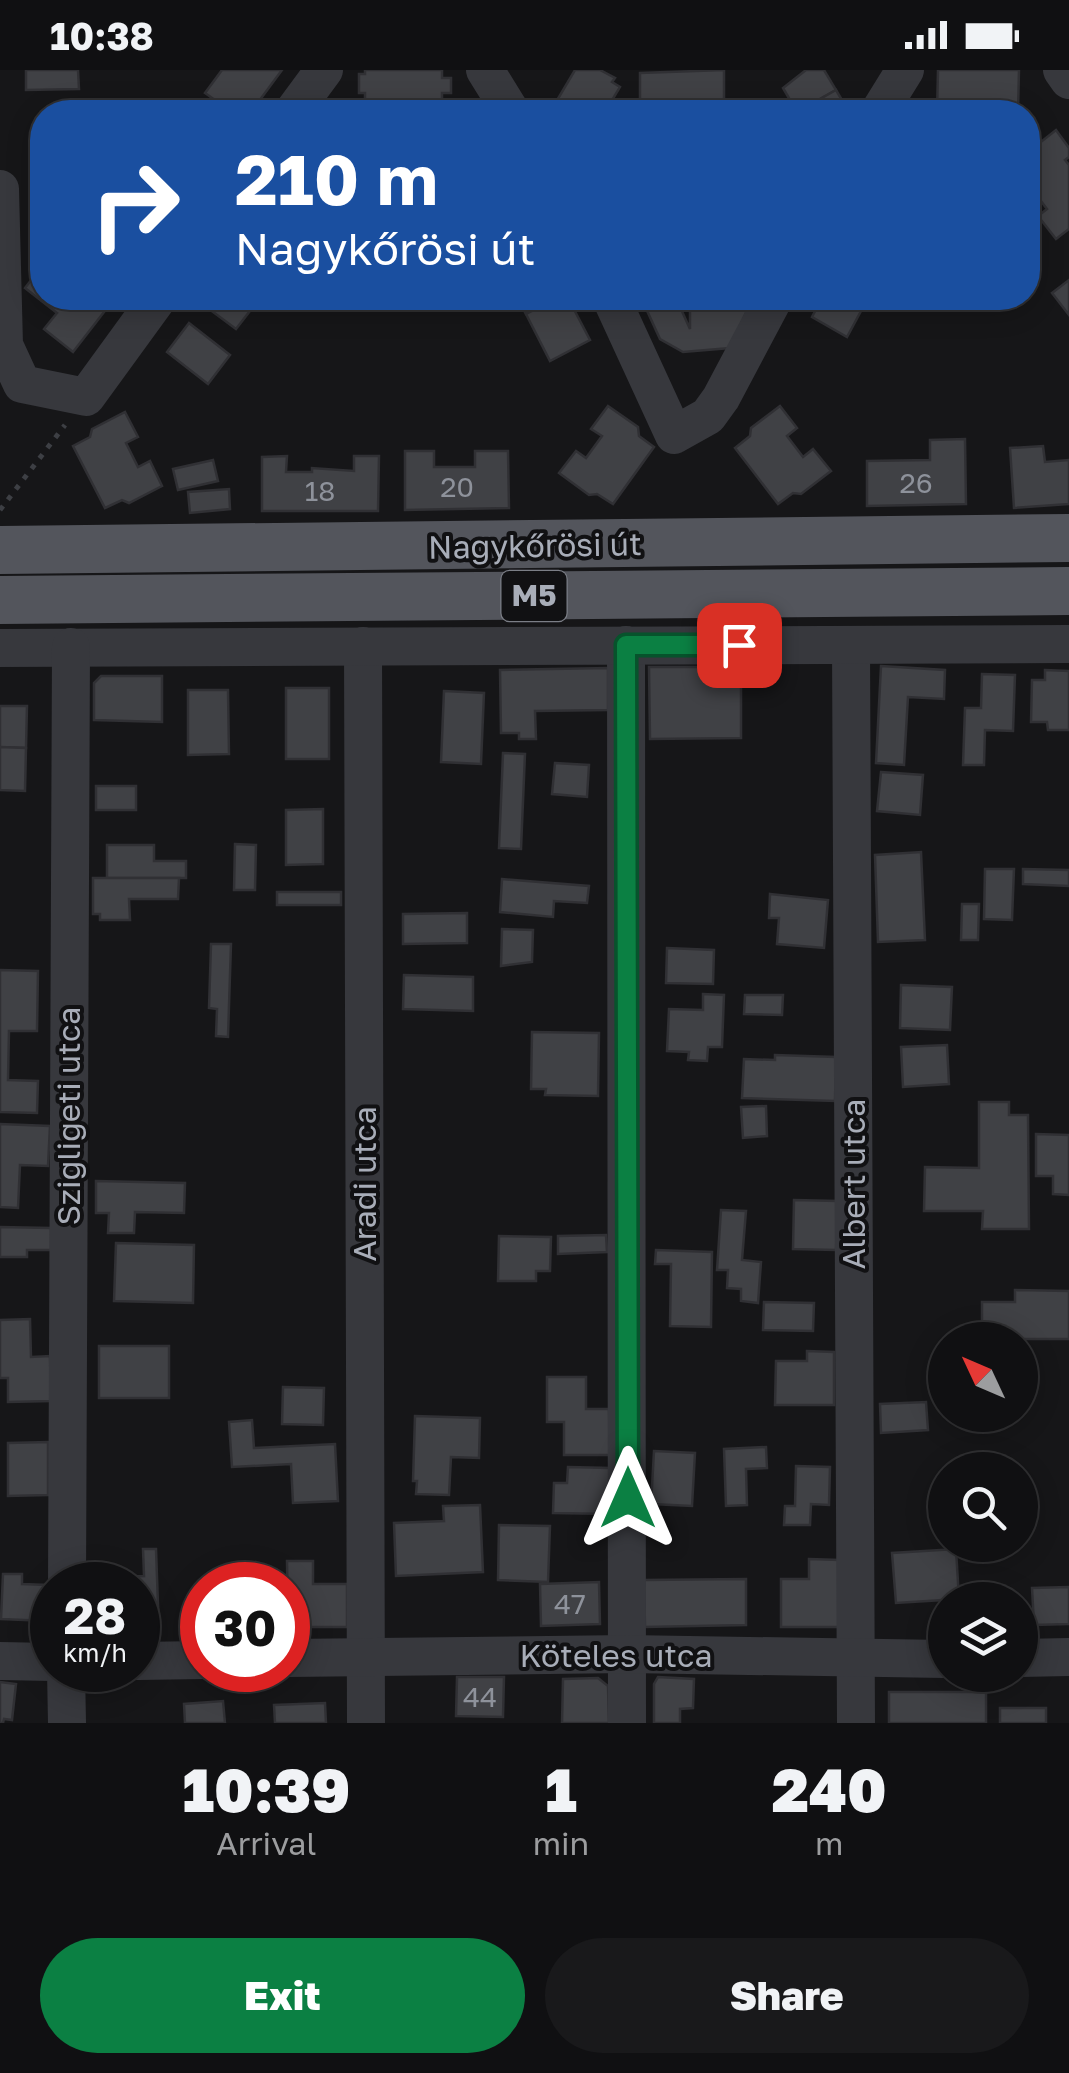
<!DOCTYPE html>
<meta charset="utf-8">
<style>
body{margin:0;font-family:"Golos Text",sans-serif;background:#19191b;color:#f1f3f6;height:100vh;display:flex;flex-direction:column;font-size:38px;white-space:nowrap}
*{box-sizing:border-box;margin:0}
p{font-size:32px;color:#9c9d9f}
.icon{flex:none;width:55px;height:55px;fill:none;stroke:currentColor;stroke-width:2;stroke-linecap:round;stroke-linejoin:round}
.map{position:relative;height:1653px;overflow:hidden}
.details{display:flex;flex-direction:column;background:#101012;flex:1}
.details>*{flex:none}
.guide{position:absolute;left:30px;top:30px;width:1010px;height:210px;border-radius:40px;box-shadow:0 5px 25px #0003,0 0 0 2px #303032;background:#1a4fa0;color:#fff;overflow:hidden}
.needle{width:65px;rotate:314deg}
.fabs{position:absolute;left:928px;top:1252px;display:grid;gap:20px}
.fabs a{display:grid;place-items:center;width:110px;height:110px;border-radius:50%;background:#101012;box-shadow:0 5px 25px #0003,0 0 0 2px #303032;font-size:50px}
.speed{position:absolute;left:30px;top:1492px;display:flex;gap:20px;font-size:50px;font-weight:700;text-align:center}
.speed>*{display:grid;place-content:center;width:130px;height:130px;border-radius:50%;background:#101012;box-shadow:0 5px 25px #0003,0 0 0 2px #303032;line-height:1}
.speed small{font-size:25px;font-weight:400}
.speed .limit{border:15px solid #d22;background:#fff;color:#111}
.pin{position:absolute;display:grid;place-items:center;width:85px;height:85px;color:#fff;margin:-42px;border-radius:20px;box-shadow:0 5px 15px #0006}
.me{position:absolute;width:110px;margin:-55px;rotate:0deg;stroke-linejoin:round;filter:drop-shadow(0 0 8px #0008)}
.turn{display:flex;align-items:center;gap:35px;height:210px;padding:0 40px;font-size:45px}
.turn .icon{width:130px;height:130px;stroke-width:2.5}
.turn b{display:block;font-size:70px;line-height:85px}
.eta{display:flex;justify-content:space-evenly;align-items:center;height:170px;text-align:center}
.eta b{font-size:60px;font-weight:800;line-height:70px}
.cta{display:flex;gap:20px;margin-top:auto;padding:20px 40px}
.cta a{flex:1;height:115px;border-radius:60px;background:#0b8043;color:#fff;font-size:40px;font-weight:800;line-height:115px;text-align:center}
.cta a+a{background:#19191b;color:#f1f3f6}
.status{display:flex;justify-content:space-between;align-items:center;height:70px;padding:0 50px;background:#101012;direction:ltr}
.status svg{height:28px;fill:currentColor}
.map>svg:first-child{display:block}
.building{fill:#404145;stroke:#303034;stroke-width:2.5}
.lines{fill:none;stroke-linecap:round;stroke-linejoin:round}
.path{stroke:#3d3f44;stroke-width:5;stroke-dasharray:5 8;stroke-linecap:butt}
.minor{stroke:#37383d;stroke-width:38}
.major{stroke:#53555c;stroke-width:48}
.route-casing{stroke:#07532c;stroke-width:25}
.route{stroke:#0b8043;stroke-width:18}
.labels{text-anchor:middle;stroke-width:8;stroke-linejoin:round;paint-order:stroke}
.number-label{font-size:28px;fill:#8e929b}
.shield{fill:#111113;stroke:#7b7e86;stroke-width:2.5}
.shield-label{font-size:30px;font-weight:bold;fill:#a8adb8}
.street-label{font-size:32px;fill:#a8adb8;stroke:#111113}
</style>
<div class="status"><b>10:38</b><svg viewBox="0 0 49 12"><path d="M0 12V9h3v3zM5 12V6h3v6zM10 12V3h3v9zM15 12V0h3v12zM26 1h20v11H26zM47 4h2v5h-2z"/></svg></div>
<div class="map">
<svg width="1069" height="1653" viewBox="0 0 1069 1653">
<rect width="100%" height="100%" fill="#161618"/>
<g class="building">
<polygon points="26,0 78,0 79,19 26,20"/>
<polygon points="222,0 282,0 251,42 232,42 205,23"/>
<polygon points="365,0 442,0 442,8 451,8 451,23 442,23 442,35 365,34 365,23 359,23 359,4 365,4"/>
<polygon points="575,0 600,0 615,8 612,12 620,17 605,42 550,42"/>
<polygon points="724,0 724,42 640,42 640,3"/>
<polygon points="806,0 824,0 836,20 797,42 783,18"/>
<polygon points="938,0 1019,0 1018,42 986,42 986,39 970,38 970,42 937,42"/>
<polygon points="836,20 849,42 797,42"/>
<polygon points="1056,60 1069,78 1069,87 1065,90 1069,95 1069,159 1056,169 1038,146 1047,139 1030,117 1028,119 1028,82"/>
<polygon points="42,196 42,228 104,228 111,233 73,282 44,259 57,243 25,218"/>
<polygon points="1069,210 1069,245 1052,223"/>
<polygon points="205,228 260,228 236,259 201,233"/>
<polygon points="517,228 558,228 526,244"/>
<polygon points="558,228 568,228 590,270 550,291 526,244"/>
<polygon points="657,228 676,228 690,259 690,228 705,228 706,240 716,239 723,228 738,228 750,234 730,278 683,282 660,269 644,234"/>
<polygon points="822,228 868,228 847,267 812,247"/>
<polygon points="189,253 230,285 208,314 167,282"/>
<polygon points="608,336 638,357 639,366 654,377 613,434 597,424 589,425 559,403 576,381 586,388 602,366 591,359"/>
<polygon points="780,336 797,358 787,366 803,387 813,379 831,401 801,424 793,423 778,434 735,378 750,366 751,358"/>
<polygon points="125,342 138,367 126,373 138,397 150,391 162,416 129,433 122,430 105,438 73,376 90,367 92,359"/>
<polygon points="965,369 966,434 867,436 867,391 930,390 930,370"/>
<polygon points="1043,376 1045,392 1069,390 1069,434 1014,438 1010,378"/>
<polygon points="405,381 434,381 434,397 475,397 475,381 508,381 509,438 405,440"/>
<polygon points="287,386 286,402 312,402 312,398 354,401 354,386 379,386 378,441 262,441 262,387"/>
<polygon points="213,390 218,411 178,420 173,399"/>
<polygon points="229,419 230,439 190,443 188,422"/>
<polygon points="881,596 945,600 944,629 908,627 904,695 876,693"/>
<polygon points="649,597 741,597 741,668 650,669"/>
<polygon points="608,598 608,640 535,641 536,669 519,669 519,663 501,663 500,600"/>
<polygon points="1045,600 1069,601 1069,660 1048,660 1047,652 1031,652 1032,610 1045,610"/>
<polygon points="982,604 1015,605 1013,661 985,660 984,695 963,695 965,638 981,638"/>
<polygon points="101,606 162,606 162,652 94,650 94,613"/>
<rect x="286" y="618" width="43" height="71"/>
<polygon points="188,620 228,620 229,684 188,685"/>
<polygon points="444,621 484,623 481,694 441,692"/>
<polygon points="0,636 27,636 26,678 0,677"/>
<polygon points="0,677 26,678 25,721 0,720"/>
<polygon points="503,683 525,684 521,779 499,778"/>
<polygon points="555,693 589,695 587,727 552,724"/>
<polygon points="881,702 923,705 920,745 877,741"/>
<rect x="96" y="716" width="40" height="24"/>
<polygon points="323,739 323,794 286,795 286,740"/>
<polygon points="235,774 256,775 255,820 234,820"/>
<polygon points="107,775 154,775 154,791 186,791 186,808 107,808"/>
<polygon points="921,782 925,870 878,872 875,785"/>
<polygon points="985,799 1014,799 1012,850 984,849"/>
<polygon points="1023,799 1069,800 1069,816 1023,814"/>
<polygon points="93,808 179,808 178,829 129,829 130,850 100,850 100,844 93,844"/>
<polygon points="502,809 589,816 587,833 554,831 553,847 500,842"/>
<rect x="277" y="822" width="64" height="13"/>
<polygon points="770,824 828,830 824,878 777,874 779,848 769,848"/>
<polygon points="962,834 979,834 978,870 961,870"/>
<polygon points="467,843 467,873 403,874 403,844"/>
<polygon points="502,859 533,860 532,892 501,896"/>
<polygon points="211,874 231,874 228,967 216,966 217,939 209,938"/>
<polygon points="667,878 714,880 713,914 666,913"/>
<polygon points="0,900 38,901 37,961 9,961 8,1010 38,1011 37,1043 0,1042"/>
<polygon points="404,905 473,907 473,941 403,939"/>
<polygon points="901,915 952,917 950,960 900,958"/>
<polygon points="703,924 724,925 722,977 708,977 707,991 688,990 689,982 667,981 669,939 703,940"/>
<polygon points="745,925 783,925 782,945 744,944"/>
<polygon points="532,962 599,963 598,1026 545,1025 546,1019 531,1019"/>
<polygon points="947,975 949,1014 903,1017 901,977"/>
<polygon points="775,985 836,987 835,1031 742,1028 744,989 775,990"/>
<polygon points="979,1032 1009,1032 1009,1045 1028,1045 1029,1159 982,1159 983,1141 924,1141 925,1097 979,1098"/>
<polygon points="766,1036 767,1066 743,1068 741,1037"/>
<polygon points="0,1054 50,1056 48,1096 20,1095 18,1138 0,1137"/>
<polygon points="1036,1064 1069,1065 1069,1125 1053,1124 1053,1106 1036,1106"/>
<polygon points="96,1111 185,1113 184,1143 135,1142 134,1163 108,1163 109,1143 96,1143"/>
<polygon points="794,1130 838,1131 836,1180 793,1179"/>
<polygon points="721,1140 746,1141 742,1190 761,1192 758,1233 741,1231 741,1219 727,1218 728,1200 717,1200"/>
<polygon points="0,1157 51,1158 51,1180 27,1180 27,1187 0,1187"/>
<polygon points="606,1165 607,1182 558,1184 558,1166"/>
<polygon points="499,1166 551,1167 550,1201 536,1201 536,1211 498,1211"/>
<polygon points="116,1173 194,1175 193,1233 114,1231"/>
<polygon points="656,1180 712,1182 711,1257 670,1256 671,1194 655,1194"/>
<polygon points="1015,1220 1069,1221 1069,1269 982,1269 982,1232 1015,1232"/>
<polygon points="764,1232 814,1233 813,1261 763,1260"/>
<polygon points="30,1249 31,1287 50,1286 51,1331 8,1332 8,1308 0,1308 0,1250"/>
<rect x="99" y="1276" width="70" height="52"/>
<polygon points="807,1281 834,1282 834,1335 775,1335 776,1291 807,1291"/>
<polygon points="547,1307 586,1307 586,1339 609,1339 610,1385 564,1385 564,1352 547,1352"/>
<polygon points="283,1317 324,1318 323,1355 282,1354"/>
<polygon points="926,1332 928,1360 881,1363 880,1334"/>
<polygon points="415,1346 480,1348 479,1388 451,1387 449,1425 416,1424 417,1411 413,1411"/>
<polygon points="252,1350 254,1378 335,1374 338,1431 293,1433 291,1394 232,1397 229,1352"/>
<polygon points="48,1372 48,1425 8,1426 8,1373"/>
<polygon points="766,1377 767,1398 746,1399 747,1435 726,1436 724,1379"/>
<polygon points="654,1381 695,1383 692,1436 651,1434"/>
<polygon points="796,1396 830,1397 829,1435 811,1434 810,1455 784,1455 785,1436 795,1436"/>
<polygon points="568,1397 611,1398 610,1444 553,1443 554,1413 567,1413"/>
<polygon points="480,1435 483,1502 396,1506 394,1453 444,1451 443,1436"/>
<polygon points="499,1455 550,1456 548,1512 498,1510"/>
<polygon points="143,1479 156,1479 159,1562 138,1562 138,1515 120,1515 120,1507 144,1506"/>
<polygon points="956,1479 959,1529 896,1533 892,1483"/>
<polygon points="809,1489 840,1490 839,1557 781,1557 781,1509 809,1509"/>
<polygon points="287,1491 313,1491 313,1514 347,1514 347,1557 288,1557"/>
<polygon points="3,1504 22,1504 22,1514 48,1515 47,1551 1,1549"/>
<polygon points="746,1509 746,1555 645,1557 644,1510"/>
<polygon points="599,1512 600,1554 541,1556 540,1514"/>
<polygon points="1069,1517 1069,1554 1034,1555 1032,1518"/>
<polygon points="457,1607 504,1607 503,1647 456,1646"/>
<polygon points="658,1607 694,1609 693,1638 680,1639 680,1653 654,1653 654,1614"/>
<polygon points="598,1608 608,1616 609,1653 562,1653 563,1609"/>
<polygon points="0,1612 16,1614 12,1650 4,1649 3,1653 0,1653"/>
<rect x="889" y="1622" width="97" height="31"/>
<polygon points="223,1631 225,1653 185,1653 184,1634"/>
<polygon points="325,1633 326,1653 275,1653 274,1635"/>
<rect x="1000" y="1638" width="46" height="15"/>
</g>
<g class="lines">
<polyline class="path" points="0,440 65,355"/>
<g class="minor">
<polyline points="485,0 511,42"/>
<polyline points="1062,0 1069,10"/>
<polyline points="293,42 324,0"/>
<polyline points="879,42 905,0"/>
<polyline points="0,119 4,275 22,314 86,327 158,228"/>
<polyline points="611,228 674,365 708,346 721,328 774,228"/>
<polyline points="626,575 627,1653"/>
<polyline points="363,576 366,1653"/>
<polyline points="851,576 856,1653"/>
<polyline points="0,578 1069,574"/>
<polyline points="67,1515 71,577"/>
<polyline points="288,1588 628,1584 945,1589"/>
<polyline points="1020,1588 1069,1587"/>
<polyline points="0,1591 52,1592"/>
<polyline points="138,1591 202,1590"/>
<polyline points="66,1600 67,1653"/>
</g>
<g class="major">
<polyline points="0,480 1069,468"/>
<polyline points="0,530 1069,521"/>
</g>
</g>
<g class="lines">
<g class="route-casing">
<polyline id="route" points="628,1428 626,575 739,575"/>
</g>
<use href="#route" class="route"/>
</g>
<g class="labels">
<g class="number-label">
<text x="916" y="423">26</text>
<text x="457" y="427">20</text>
<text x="320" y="431">18</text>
<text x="570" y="1544">47</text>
<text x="480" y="1637">44</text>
</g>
<rect class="shield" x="501.5" y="501" width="65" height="50" rx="8"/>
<g class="shield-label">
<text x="534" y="536">M5</text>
</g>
<g class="street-label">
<text transform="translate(535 476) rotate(-1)" y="11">Nagykőrösi út</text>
<text transform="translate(69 1046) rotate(-90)" y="11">Szigligeti utca</text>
<text transform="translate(365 1114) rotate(-90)" y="11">Aradi utca</text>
<text transform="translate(854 1114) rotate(-90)" y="11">Albert utca</text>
<text x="616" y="1597">Köteles utca</text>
</g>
</g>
</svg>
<div class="fabs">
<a><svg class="needle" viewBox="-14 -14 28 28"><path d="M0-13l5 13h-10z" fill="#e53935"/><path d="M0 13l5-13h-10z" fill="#9c9d9f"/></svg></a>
<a><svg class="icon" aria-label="search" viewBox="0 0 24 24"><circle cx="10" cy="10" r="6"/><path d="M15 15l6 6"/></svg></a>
<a><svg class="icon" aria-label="layers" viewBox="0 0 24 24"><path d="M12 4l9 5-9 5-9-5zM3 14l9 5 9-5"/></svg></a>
</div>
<div class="speed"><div>28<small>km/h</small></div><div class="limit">30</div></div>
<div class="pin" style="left:739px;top:575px;background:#d93025"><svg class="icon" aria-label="arrive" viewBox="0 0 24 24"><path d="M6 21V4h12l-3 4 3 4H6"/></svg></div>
<svg class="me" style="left:628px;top:1428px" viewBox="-20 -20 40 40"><path d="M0-17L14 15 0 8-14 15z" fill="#0b8043" stroke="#fff" stroke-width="4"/></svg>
<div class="guide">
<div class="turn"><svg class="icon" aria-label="right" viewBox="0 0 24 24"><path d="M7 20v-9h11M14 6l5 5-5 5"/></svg><div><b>210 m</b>Nagykőrösi út</div></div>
</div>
</div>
<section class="details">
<div class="eta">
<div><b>10:39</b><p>Arrival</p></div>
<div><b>1</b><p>min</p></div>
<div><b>240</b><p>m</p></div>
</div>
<div class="cta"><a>Exit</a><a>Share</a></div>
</section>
